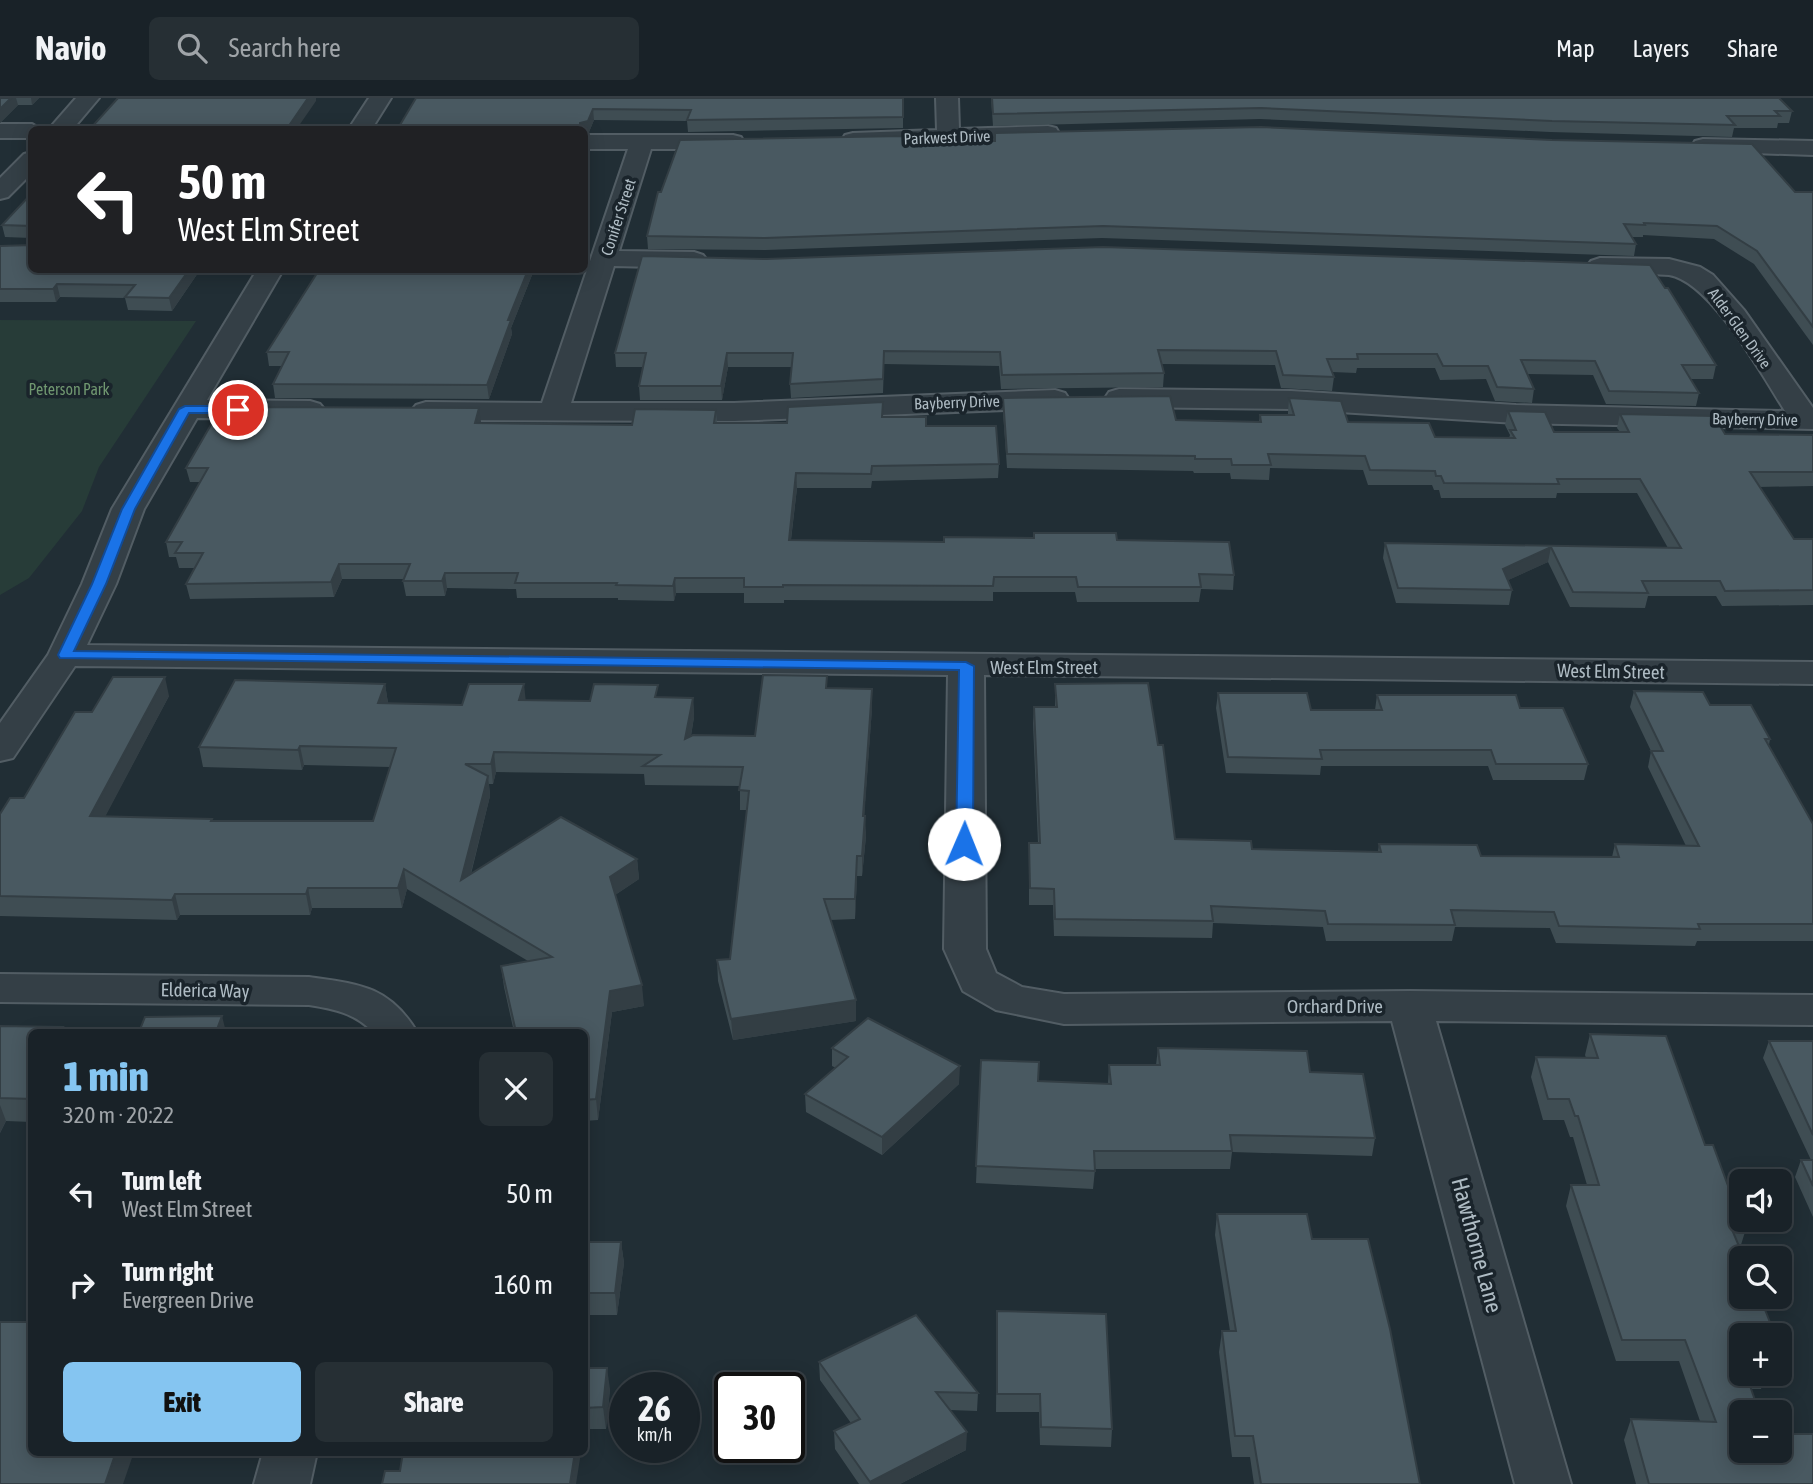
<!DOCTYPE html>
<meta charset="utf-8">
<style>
body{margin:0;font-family:"Asap Condensed",sans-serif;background:#262f34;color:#f1f3f6;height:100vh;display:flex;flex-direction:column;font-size:26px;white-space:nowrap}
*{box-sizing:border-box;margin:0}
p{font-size:23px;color:#9fa4a8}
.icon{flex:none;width:38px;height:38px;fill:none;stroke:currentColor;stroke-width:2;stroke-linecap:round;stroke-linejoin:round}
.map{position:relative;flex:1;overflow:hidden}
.details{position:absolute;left:28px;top:931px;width:560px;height:427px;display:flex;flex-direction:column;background:#192228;border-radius:10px;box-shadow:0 4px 18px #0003,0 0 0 2px #373f45}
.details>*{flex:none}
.guide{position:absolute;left:28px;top:28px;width:560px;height:147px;border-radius:10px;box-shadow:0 4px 18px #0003,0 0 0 2px #373f45;background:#202124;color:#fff;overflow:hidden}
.fabs{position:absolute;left:1729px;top:1071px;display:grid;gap:14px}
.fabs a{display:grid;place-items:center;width:63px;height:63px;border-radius:10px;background:#192228;box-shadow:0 4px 18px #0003,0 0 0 2px #373f45;font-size:35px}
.speed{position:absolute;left:609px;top:1274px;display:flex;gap:14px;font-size:35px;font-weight:700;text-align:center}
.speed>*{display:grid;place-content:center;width:91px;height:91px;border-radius:50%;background:#192228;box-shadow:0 4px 18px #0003,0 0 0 2px #373f45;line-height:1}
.speed small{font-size:18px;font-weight:400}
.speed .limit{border:4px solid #111;border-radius:10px;background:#fff;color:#111}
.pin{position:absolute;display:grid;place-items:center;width:60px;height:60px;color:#fff;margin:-30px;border:4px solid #fff;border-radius:50%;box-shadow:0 2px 7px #0007}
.me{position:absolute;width:77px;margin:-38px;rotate:1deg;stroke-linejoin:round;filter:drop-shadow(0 0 5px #0008)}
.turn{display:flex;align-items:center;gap:24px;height:147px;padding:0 35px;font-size:32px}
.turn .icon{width:91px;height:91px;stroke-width:2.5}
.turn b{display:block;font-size:49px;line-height:60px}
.round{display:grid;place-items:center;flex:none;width:74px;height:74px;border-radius:10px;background:#262f34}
.overview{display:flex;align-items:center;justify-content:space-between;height:119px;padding:0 35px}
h1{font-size:42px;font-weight:800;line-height:52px;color:#85c5f1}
.primary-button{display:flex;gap:14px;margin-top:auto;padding:14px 35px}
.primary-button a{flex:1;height:80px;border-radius:10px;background:#85c5f1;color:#111;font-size:28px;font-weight:800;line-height:80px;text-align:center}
.primary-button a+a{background:#262f34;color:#f1f3f6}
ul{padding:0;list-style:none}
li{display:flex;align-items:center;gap:21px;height:91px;padding:0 35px}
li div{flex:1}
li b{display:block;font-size:26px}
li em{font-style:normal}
header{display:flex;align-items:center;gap:42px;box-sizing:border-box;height:98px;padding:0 35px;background:#192228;border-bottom:2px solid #373f45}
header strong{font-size:33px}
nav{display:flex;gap:38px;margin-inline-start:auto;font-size:24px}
.search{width:490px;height:63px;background:#262f34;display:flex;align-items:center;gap:18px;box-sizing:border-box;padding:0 24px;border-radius:10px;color:#9fa4a8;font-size:26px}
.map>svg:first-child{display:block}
.green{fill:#273c38}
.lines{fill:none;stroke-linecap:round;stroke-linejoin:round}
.minor-casing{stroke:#525d64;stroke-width:4}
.minor{fill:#343f46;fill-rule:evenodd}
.wall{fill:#3f4d53}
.shaded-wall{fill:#333e44}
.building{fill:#495961;stroke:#333e44;stroke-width:2}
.route{fill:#1a73e8;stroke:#114b97;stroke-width:2}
.labels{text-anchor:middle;stroke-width:7;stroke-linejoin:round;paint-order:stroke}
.far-street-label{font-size:16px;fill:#aebbc3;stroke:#1a242b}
.far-park-label{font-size:16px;fill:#709770;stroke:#1a242b}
.street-label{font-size:19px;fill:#aebbc3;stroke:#1a242b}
.near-street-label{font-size:23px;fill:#aebbc3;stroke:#1a242b}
</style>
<header>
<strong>Navio</strong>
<div class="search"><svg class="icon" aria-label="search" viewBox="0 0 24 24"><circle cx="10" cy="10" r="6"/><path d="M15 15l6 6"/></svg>Search here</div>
<nav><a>Map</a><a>Layers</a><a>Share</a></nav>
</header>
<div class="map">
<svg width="1813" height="1386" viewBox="0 0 1813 1386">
<rect width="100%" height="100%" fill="#212e35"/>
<polygon class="green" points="0,222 196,223 99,369 82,413 29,480 0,497"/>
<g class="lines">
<g class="minor-casing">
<g id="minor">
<polygon points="76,0 99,0 72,32 48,32"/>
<polygon points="369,0 391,0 371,32 348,32"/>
<polygon points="936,0 958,0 959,31 1048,28 1056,30 1059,35 1056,40 1048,42 853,49 845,47 842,42 845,37 853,35 937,32"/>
<polygon points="0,26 32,26 42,32 32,32 32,40 0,40"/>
<polygon points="584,37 733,37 741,39 744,44 741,49 733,51 651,51 619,153 694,154 703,157 707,162 703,167 694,170 614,168 571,305 734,305 1055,292 1065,295 1069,301 1065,307 1055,310 734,323 426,322 416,319 411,313 416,307 426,304 542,305 628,51 584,51"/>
<polygon points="1703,41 1813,43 1813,57 1695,53 1692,48 1695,43"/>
<polygon points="32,54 32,75 8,99 0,101 0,80 24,56"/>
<path d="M1600,160l69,1 31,8 13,8 31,35 69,98v21l-297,-6 -225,-14 -172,-2 -10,-3 -4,-6 4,-6 10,-3 172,2 225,14 269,6c-23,-36 -74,-129 -116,-136l-78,-4 -4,-5 4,-5z"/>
<polygon points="257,172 283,172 207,302 310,303 320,306 325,312 320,318 310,321 197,320 144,411 116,486 87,547 1813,564 1813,586 984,577 986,851 996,875 1022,889 1064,896 1410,893 1813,897 1813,927 1436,923 1571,1386 1515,1386 1392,923 1064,926 996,912 963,893 944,851 948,577 75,568 13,660 0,663 0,625 48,557 82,486 112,411"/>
<path d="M0,876l309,3c50,7 80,9 108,55h-44c-18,-19 -39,-23 -64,-27l-309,-3z"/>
<polygon points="263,1354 317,1354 310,1386 254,1386"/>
</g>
</g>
<use href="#minor" class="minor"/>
</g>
<g class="wall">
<polygon points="0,0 39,0 32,7 18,7 0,25"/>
<polygon points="416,0 903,0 903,30 688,34 687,23 594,22 589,34 584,36 584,32"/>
<polygon points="991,0 1779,0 1792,13 1789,25 1778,25 1777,30 1734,30 1732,39 1550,34 1260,21 993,28"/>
<polygon points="995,35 1795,94 1813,94 1813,247 1754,166 1714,141 1643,137 1643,139 1632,139 1636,146 1634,158 1102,140 766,152 648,151 647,138 661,94 904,42 994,43"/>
<polygon points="32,95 32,172 200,172 172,213 128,212 125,200 60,199 56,204 0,204 0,148 31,147 31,140 5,139 2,127"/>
<polygon points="642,158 1716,267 1713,281 1690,281 1699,295 1696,308 1606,306 1593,277 1528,276 1534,291 1532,305 1495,303 1486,281 1440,282 1435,270 1357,270 1356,275 1332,274 1334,279 1332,293 1281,290 1275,267 1162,266 1164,275 1163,289 1001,291 999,268 884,266 883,295 791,300 790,286 792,269 728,269 722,302 640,302 639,288 643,269 616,269 615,255"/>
<polygon points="319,172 534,172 511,230 512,236 489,301 275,300 273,286 282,268 269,268 267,254"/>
<polygon points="1003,300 1176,322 1259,324 1260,317 1288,317 1288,314 1289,300 1348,324 1435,339 1509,340 1510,337 1505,327 1508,313 1554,334 1620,334 1617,330 1620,316 1725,336 1813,337 1813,388 1759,389 1794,441 1813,441 1813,507 1722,508 1716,498 1648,498 1645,510 1570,509 1548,464 1508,482 1512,492 1509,507 1396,505 1383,460 1385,445 1668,450 1637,395 1557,395 1556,400 1441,400 1439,392 1434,392 1432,387 1368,387 1363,372 1270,370 1269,382 1231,381 1230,375 1194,375 1193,373 1007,370 1003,314"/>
<polygon points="716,312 717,325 787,325 883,319 926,328 999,366 998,380 872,383 871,390 797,390 791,442 944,444 1034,440 1034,435 1117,442 1234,477 1233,492 1201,491 1199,504 1077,504 1075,494 993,494 993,503 784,502 784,505 744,505 744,495 676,495 674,503 618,502 618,500 517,500 516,491 447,490 445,498 406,498 403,483 404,481 342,481 334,499 190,501 186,486 195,470 179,470 176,459 169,459 166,444 200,384 190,384 186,370 481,325 632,327"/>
<polygon points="827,578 827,590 872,610 864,718 866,738 862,778 857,778 855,821 830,822 856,902 856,923 733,942 718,883 717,862 730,861 747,712 740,712 740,688 645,687 644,676 496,674 493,686 489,686 490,698 471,776 637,761 639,781 615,797 644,908 612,914 598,1022 584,1023 584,934 514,934 504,889 501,868 528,863 407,791 402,810 312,810 310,817 180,817 177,822 0,818 0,716 24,700 92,614 169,598 105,718 212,721 212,723 373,723 390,669 304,667 302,672 203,669 199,649 385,586 388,605 462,607 526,602 590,603 659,599 693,600 694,619 691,638 755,638"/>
<polygon points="1055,586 1158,647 1175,741 1252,751 1378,754 1379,746 1481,758 1612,759 1615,746 1686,748 1648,669 1651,653 1630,609 1634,593 1710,607 1770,641 1769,647 1813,726 1813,843 1697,843 1695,848 1556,845 1550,830 1455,829 1452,843 1326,843 1323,829 1213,825 1212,840 1054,838 1053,807 1029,807 1029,745 1038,745 1033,625 1034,609 1055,609"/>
<polygon points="1218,595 1311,612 1375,612 1377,597 1520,610 1588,666 1584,682 1493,682 1488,668 1321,668 1320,677 1226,675 1216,610"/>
<polygon points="0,928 32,934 32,1024 6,1023 0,1035"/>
<polygon points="1590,936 1705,1047 1745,1134 1740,1150 1741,1276 1780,1276 1780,1248 1786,1264 1779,1286 1763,1285 1761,1291 1751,1291 1741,1314 1813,1386 1636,1386 1624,1342 1631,1321 1700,1323 1679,1263 1616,1263 1566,1108 1571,1087 1587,1087 1573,1039 1570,1039 1564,1022 1543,1022 1531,979 1536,959 1586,960 1585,957"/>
<polygon points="1769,943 1813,943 1813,1119 1795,1079 1801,1062 1811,1062 1763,960"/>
<polygon points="832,950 959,986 882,1057 806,1014 805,996 836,970 832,968"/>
<polygon points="1158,950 1310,974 1375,1040 1372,1058 1232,1054 1230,1071 1095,1071 1093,1091 976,1085 981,962 1038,983 1108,986 1109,967 1156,967"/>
<polygon points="584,1106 586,1106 589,1127 586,1144 621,1144 624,1165 617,1217 584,1217"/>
<polygon points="1217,1116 1312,1141 1420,1386 1254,1386 1250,1359 1232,1359 1219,1254 1222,1233 1230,1233 1215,1137"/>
<polygon points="997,1213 1112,1331 1111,1349 1040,1347 1039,1314 996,1314"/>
<polygon points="819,1264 978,1295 977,1313 950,1312 966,1352 900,1386 859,1386 835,1351 834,1333 851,1325 820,1282"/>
<polygon points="584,1270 610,1291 606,1331 584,1331"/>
</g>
<g class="shaded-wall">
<polygon points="11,0 16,0 18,7 0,25 0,11"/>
<polygon points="31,0 39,0 32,7"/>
<polygon points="308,0 316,0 316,3 296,32 286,32"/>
<polygon points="593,11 594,22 589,34 584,36 584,32 580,32 580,25"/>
<polygon points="189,172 200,172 172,213 169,200"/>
<polygon points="528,172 534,172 511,230 512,236 489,301 487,287 508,222"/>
<polygon points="57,186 60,199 56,204 53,191"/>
<polygon points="727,255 728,269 722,302 721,288"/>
<polygon points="479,310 481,324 475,325"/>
<polygon points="796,375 797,390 789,457 789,442"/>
<polygon points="1551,449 1548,464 1500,486 1503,471"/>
<polygon points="339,466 342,481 334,499 331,484"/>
<polygon points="445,475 447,490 445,498 442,483"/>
<polygon points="675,480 676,495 674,503 673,488"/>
<polygon points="165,579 169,598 95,738 90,718"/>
<polygon points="385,586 388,605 378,605"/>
<polygon points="524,586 526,605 519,602"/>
<polygon points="872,591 872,610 863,738 863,718"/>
<polygon points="693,600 694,619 687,661 685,641"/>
<polygon points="300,648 304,667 302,672 298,652"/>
<polygon points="494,654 496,674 493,686 491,666"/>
<polygon points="488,678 490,698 464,802 461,782"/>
<polygon points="865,718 866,738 862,778 862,758"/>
<polygon points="857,758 857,778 855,821 855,801"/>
<polygon points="637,761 639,781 612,799 610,779"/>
<polygon points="404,771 407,791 402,810 398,790"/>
<polygon points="308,790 312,810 310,817 306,796"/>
<polygon points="175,796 180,817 177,822 172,802"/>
<polygon points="642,887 644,908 612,914 598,1022 596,1001 610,893"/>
<polygon points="856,902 856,923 733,942 731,921"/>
<polygon points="222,918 226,934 216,934"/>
<polygon points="960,968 959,986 882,1057 882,1039"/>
<polygon points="0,1007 6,1023 0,1035"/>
<polygon points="586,1106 589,1127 584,1155 584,1115"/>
<polygon points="621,1144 624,1165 617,1217 615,1195"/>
<polygon points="607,1270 610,1291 606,1331 603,1309"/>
<polygon points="967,1334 966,1352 900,1386 870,1386 870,1384"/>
<polygon points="116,1354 134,1354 123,1386 105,1386"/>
<polygon points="575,1354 581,1354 576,1386 570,1386"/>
</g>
<g class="building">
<polygon points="0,0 11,0 0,11"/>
<polygon points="118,0 308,0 286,32 89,32"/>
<polygon points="416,0 903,0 903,19 687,22 691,12 593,11 588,23 580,25 580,32 397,32"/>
<polygon points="992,0 1779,0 1792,13 1775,13 1780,18 1727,18 1735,27 1552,23 1261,10 993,16"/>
<polygon points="1261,29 1552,42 1752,46 1795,94 1813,94 1813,229 1757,153 1717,128 1644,125 1645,127 1624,126 1636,146 1103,128 765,140 647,138 658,94 661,94 680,42 904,38 904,42 995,43 995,35"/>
<polygon points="32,95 32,172 189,172 169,200 125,199 135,187 57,186 53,191 0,191 0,148 31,147 31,128 2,127"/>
<polygon points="1103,149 1650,167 1665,190 1668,190 1716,267 1682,267 1699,295 1609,293 1595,263 1521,262 1534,291 1497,289 1488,268 1443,268 1437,256 1357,256 1358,261 1327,261 1334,279 1283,277 1276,253 1158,252 1164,275 1002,277 1000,254 884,253 883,281 790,286 793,255 727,255 721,288 639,288 646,255 615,255 642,158 766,161"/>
<polygon points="319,172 528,172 508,222 511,222 487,287 273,286 289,254 267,254"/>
<polygon points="1170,298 1176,322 1261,324 1260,317 1294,317 1289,300 1341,303 1348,324 1429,325 1435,339 1515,340 1510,332 1516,332 1508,313 1545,314 1554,334 1629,334 1620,316 1714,318 1725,336 1813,337 1813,374 1750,374 1794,441 1813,441 1813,492 1725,493 1720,483 1642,483 1648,495 1573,494 1551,449 1503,471 1512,492 1398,490 1385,445 1681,450 1640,381 1557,381 1559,386 1444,385 1441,378 1436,378 1435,373 1370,372 1365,358 1268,356 1271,367 1232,367 1231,361 1195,361 1195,358 1007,356 1003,300"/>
<polygon points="883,304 882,319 926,319 926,328 996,328 999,366 872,368 871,376 796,375 789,442 944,444 944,439 1034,440 1034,435 1116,435 1117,442 1229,444 1234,477 1199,476 1201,489 1078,489 1076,479 994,479 993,488 783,487 783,489 744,489 744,480 675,480 673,488 616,487 617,485 515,485 518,475 445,475 442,483 403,483 410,466 339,466 331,484 186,486 203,455 175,455 182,444 166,444 208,370 186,370 212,325 252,325 260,309 479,310 475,325 632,327 635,311 716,312 714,325 787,325 788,309"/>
<polygon points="763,577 827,578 826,590 872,591 863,718 865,718 862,758 857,758 855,801 824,801 856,902 731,921 717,862 730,861 749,693 739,692 743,669 643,668 660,657 494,654 491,666 465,666 488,678 461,782 561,719 637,761 610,779 642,887 610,893 596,1001 584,1002 584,934 516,934 501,868 552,859 404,771 398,790 308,790 306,796 175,796 172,802 0,798 0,716 10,700 24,700 75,614 92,614 113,579 165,579 90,718 212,721 211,723 373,723 396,650 300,648 298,652 199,649 235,582 385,586 378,605 462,607 469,586 524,586 519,602 590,603 594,586 658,587 655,599 693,600 685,641 693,637 755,638"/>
<polygon points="1148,585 1158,647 1163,647 1175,741 1251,743 1252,751 1381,754 1379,746 1477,747 1481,758 1619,759 1615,746 1699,748 1651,653 1663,653 1634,593 1703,594 1710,607 1751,607 1770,641 1765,641 1813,726 1813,826 1698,826 1700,831 1559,828 1554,814 1451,812 1455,827 1328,826 1325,813 1211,808 1213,823 1055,821 1054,791 1030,790 1029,745 1040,745 1034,609 1057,609 1055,586"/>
<polygon points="1218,595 1307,595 1311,612 1382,612 1377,597 1516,597 1520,610 1563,610 1588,666 1496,666 1491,652 1320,652 1322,661 1228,659"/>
<polygon points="222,918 216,934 139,934 145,919"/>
<polygon points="868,920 960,968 882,1039 805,996 848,959 832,950"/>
<polygon points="0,928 63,929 60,934 32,934 32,1001 0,1000"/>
<polygon points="1590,936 1666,938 1705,1047 1713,1047 1745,1134 1733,1134 1744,1160 1741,1160 1741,1199 1760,1199 1775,1237 1741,1237 1741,1276 1746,1276 1759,1314 1741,1314 1741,1353 1780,1353 1780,1336 1813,1336 1813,1386 1649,1386 1631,1321 1716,1324 1685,1242 1622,1242 1571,1087 1599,1087 1578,1018 1575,1018 1569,1001 1548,1001 1536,959 1598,960"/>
<polygon points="1769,943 1813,943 1813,1037"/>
<polygon points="1158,950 1307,953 1310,974 1363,976 1375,1040 1230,1037 1232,1053 1094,1053 1095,1073 976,1068 981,962 1039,964 1038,983 1111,986 1109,967 1160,967"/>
<polygon points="1801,1062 1813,1062 1813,1088"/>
<polygon points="1217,1116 1307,1116 1312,1141 1368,1141 1390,1231 1420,1386 1261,1386 1253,1338 1235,1338 1222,1233 1236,1233"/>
<polygon points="584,1144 621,1144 615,1195 584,1195"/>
<polygon points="997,1213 1106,1216 1112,1331 1041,1329 1040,1296 997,1296"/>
<polygon points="916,1217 978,1295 936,1294 967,1334 870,1384 834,1333 860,1321 819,1264"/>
<polygon points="0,1224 32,1224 32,1354 116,1354 105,1386 0,1386"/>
<polygon points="1780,1248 1786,1264 1780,1264"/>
<polygon points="584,1270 607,1270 603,1309 584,1310"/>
<polygon points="403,1354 575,1354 570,1386 382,1386 385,1373 400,1373"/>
</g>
<polygon class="route" points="185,308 238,308 244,312 238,315 189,315 135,411 106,486 74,553 966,564 974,568 973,746 964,751 956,746 959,572 60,560 58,557 92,486 122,411 179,311"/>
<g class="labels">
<g class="far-street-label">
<text transform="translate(947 39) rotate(-2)" y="6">Parkwest Drive</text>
<text transform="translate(618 119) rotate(-72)" y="6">Conifer Street</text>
<text transform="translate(1740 230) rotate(54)" y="6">Alder Glen Drive</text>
<text transform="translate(957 304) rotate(-2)" y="6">Bayberry Drive</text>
<text transform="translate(1755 321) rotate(1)" y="6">Bayberry Drive</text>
</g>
<g class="far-park-label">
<text x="69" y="297">Peterson Park</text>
</g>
<g class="street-label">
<text x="1044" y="576">West Elm Street</text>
<text transform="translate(1611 573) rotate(1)" y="7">West Elm Street</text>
<text transform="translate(205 892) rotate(1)" y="7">Elderica Way</text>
<text x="1335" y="915">Orchard Drive</text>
</g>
<g class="near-street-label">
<text transform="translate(1477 1147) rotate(75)" y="8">Hawthorne Lane</text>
</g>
</g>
</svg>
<div class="fabs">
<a><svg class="icon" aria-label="sound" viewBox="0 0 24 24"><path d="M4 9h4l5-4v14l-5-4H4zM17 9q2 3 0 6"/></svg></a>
<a><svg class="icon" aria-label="search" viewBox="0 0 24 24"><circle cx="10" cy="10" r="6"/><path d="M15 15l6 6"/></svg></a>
<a>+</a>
<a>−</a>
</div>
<div class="speed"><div>26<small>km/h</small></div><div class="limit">30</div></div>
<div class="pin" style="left:238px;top:312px;background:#d93025"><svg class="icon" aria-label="arrive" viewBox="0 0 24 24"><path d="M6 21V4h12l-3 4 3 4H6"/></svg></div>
<svg class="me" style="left:964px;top:746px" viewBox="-20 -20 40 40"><circle r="19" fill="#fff"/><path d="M0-13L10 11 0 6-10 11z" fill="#1a73e8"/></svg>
<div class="guide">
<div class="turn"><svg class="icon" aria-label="left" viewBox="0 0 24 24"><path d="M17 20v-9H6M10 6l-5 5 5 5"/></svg><div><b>50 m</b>West Elm Street</div></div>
</div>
<section class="details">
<div class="overview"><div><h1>1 min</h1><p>320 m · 20:22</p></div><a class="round"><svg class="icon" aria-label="close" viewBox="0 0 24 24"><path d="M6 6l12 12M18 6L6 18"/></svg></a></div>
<ul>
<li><svg class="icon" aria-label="left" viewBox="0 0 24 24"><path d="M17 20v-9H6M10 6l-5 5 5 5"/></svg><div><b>Turn left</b><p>West Elm Street</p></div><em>50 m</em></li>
<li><svg class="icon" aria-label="right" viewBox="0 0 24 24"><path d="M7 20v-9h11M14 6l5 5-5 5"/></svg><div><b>Turn right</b><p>Evergreen Drive</p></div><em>160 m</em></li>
</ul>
<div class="primary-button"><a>Exit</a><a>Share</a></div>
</section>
</div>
